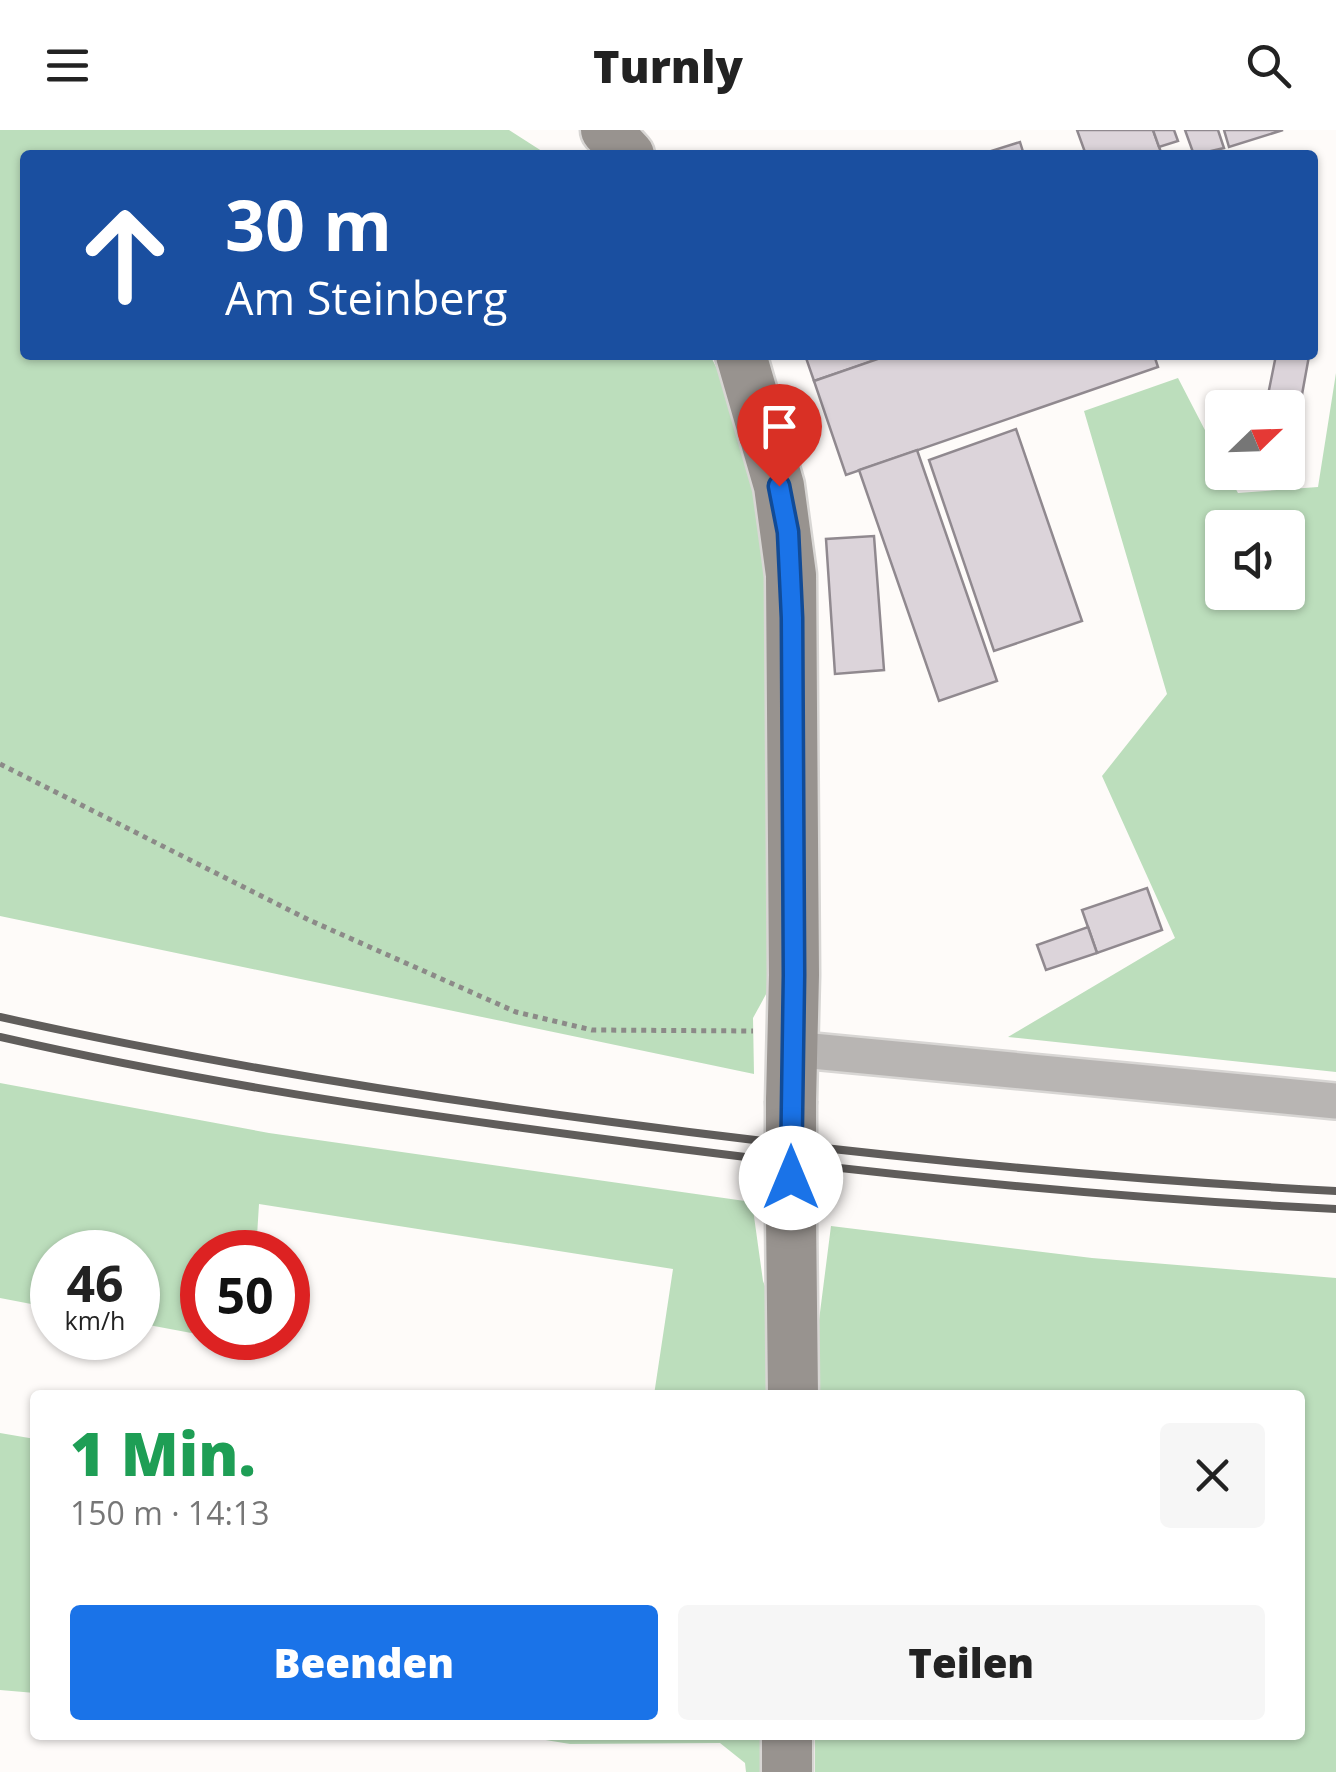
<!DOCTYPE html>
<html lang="de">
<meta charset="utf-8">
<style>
body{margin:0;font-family:"Open Sans",sans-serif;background:#f6f6f6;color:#222;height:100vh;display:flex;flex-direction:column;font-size:38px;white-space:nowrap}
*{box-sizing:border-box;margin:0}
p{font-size:32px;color:#767676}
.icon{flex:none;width:55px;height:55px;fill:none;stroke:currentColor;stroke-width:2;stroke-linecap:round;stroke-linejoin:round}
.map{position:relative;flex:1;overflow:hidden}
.side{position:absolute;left:30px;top:1260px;width:1275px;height:350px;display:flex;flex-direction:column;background:#fff;border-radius:10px;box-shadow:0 2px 8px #0004}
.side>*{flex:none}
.hud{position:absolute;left:20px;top:20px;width:1298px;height:210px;border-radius:10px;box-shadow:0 2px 8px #0004;background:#1a4fa0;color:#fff;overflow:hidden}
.needle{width:65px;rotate:67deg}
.fabs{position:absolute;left:1205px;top:260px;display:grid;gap:20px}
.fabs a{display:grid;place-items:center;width:100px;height:100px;border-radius:10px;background:#fff;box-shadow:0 2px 8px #0004;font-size:50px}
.speed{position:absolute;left:30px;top:1100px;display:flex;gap:20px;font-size:50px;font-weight:700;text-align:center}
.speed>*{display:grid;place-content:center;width:130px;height:130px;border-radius:50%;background:#fff;box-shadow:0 2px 8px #0004;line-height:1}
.speed small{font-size:25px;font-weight:400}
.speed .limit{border:15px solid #d22;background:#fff;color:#111}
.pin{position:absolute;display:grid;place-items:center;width:85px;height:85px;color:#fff;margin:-102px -42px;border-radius:50% 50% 50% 0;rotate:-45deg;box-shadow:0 0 10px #0007}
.pin .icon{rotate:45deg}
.me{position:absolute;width:110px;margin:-55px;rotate:0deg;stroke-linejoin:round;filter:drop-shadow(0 0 8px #0008)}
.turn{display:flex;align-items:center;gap:35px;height:210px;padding:0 40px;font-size:45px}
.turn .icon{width:130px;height:130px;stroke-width:2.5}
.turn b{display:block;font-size:70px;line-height:85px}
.round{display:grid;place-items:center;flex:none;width:105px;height:105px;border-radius:10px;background:#f6f6f6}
.overview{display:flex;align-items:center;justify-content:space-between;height:170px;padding:0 40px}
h1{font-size:60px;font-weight:800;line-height:75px;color:#1e9e55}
.button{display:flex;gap:20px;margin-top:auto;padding:20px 40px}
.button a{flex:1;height:115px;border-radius:10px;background:#1a73e8;color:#fff;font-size:40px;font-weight:800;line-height:115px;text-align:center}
.button a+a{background:#f6f6f6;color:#222}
header{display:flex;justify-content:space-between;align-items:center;height:130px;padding:0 40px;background:#fff;font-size:45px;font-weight:800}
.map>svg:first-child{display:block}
.green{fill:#bcdebc;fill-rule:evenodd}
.building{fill:#dcd4da;stroke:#90898f;stroke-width:2.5}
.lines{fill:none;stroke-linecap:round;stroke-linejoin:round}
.minor-casing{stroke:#d8d6d4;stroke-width:40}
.secondary-casing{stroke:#d8d6d4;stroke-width:55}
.path{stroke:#8c8a88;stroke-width:5;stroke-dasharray:5 5;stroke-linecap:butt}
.minor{stroke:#b8b5b3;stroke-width:35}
.secondary{stroke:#98938f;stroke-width:50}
.rail{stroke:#605d5b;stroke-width:8}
.secondary-bridge-casing{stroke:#d8d6d4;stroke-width:55;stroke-linecap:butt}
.secondary-bridge{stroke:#98938f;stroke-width:50}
.route-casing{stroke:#114b97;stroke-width:25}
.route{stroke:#1a73e8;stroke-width:18}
</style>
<header><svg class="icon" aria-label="menu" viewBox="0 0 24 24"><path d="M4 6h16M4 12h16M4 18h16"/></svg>Turnly<svg class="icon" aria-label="search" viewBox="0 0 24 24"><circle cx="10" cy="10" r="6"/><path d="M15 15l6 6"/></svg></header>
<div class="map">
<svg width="1336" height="1642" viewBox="0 0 1336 1642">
<rect width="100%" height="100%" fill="#fefbf9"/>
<g class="green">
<polygon points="0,0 509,0 548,25 25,25 25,225 710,225 745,294 768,380 770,857 753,888 754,944 0,786"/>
<path d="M1336,243v699l-328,-35 167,-99 -73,-162 65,-82 -83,-283 94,-33 44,85v9l5,1 11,20 80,-6zM1222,398h66v64h-66z"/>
<polygon points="0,953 269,1003 752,1072 763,1151 773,1177 773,1265 654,1265 673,1139 259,1074 256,1122 202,1122 202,1205 138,1193 138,1122 52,1122 52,1178 0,1168"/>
<polygon points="831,1096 1092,1128 1336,1148 1336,1642 815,1642 815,1605 1300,1605 1300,1265 817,1265 817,1206"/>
<polygon points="0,1303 35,1309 35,1563 0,1560"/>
<polygon points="515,1605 771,1605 771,1642 746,1642 745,1633 720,1613 570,1614"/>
</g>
<g class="building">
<polygon points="1077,0 1153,0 1162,25 1086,25"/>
<polygon points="1153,0 1174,0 1178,11 1159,17"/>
<polygon points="1185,0 1218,0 1224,18 1194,25"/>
<polygon points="1224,0 1283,0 1229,17"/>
<polygon points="1020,12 1024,25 992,25 991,21"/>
<polygon points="805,225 878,225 879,229 814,251"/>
<polygon points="889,225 1154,225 1158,237 846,345 814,251"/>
<polygon points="1276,225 1309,226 1299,281 1266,275"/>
<polygon points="1016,299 1082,491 994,521 929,330"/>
<polygon points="917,320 997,551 939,571 859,340"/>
<polygon points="874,406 884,540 835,544 826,409"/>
<polygon points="1147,758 1162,800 1097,823 1082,780"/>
<polygon points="1088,797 1097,823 1046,840 1037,815"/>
</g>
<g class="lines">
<g class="minor-casing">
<polyline id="minor" points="791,919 1336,971"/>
</g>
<g class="secondary-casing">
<g id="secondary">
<polyline points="606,0 629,25"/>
<polyline points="741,225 779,356 791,445 794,845 791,971"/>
<polyline points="791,1087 793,1265"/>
<polyline points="787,1642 787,1605"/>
</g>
</g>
<polyline class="path" points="0,634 309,790 516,882 592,900 753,901"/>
<use href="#minor" class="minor"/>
<use href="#secondary" class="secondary"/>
<g class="rail">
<path d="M0,887c202,45 407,78 612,105 240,32 482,56 724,69"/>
<path d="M0,907c197,45 398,75 597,101 246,33 492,59 739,71"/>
</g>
<g class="secondary-bridge-casing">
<polyline id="secondary-bridge" points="791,1087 791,971"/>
</g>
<use href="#secondary-bridge" class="secondary-bridge"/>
</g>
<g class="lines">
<g class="route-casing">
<polyline id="route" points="779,356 788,402 792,488 794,845 791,1048"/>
</g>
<use href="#route" class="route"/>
</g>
</svg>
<div class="fabs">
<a><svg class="needle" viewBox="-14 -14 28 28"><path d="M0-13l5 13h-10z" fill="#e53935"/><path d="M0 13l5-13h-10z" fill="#767676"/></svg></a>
<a><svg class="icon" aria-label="sound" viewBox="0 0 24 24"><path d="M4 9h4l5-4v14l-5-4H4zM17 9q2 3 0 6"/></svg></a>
</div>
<div class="speed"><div>46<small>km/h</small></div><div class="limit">50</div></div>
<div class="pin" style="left:779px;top:356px;background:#d93025"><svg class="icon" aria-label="arrive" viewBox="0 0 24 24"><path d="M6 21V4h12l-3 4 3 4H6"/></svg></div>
<svg class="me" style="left:791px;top:1048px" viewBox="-20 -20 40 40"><circle r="19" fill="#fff"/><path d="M0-13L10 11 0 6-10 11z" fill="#1a73e8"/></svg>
<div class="hud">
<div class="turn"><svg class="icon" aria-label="ahead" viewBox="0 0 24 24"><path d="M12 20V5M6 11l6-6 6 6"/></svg><div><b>30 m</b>Am Steinberg</div></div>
</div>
<section class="side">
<div class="overview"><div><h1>1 Min.</h1><p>150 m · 14:13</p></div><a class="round"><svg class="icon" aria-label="close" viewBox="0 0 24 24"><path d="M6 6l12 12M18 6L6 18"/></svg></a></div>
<div class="button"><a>Beenden</a><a>Teilen</a></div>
</section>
</div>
